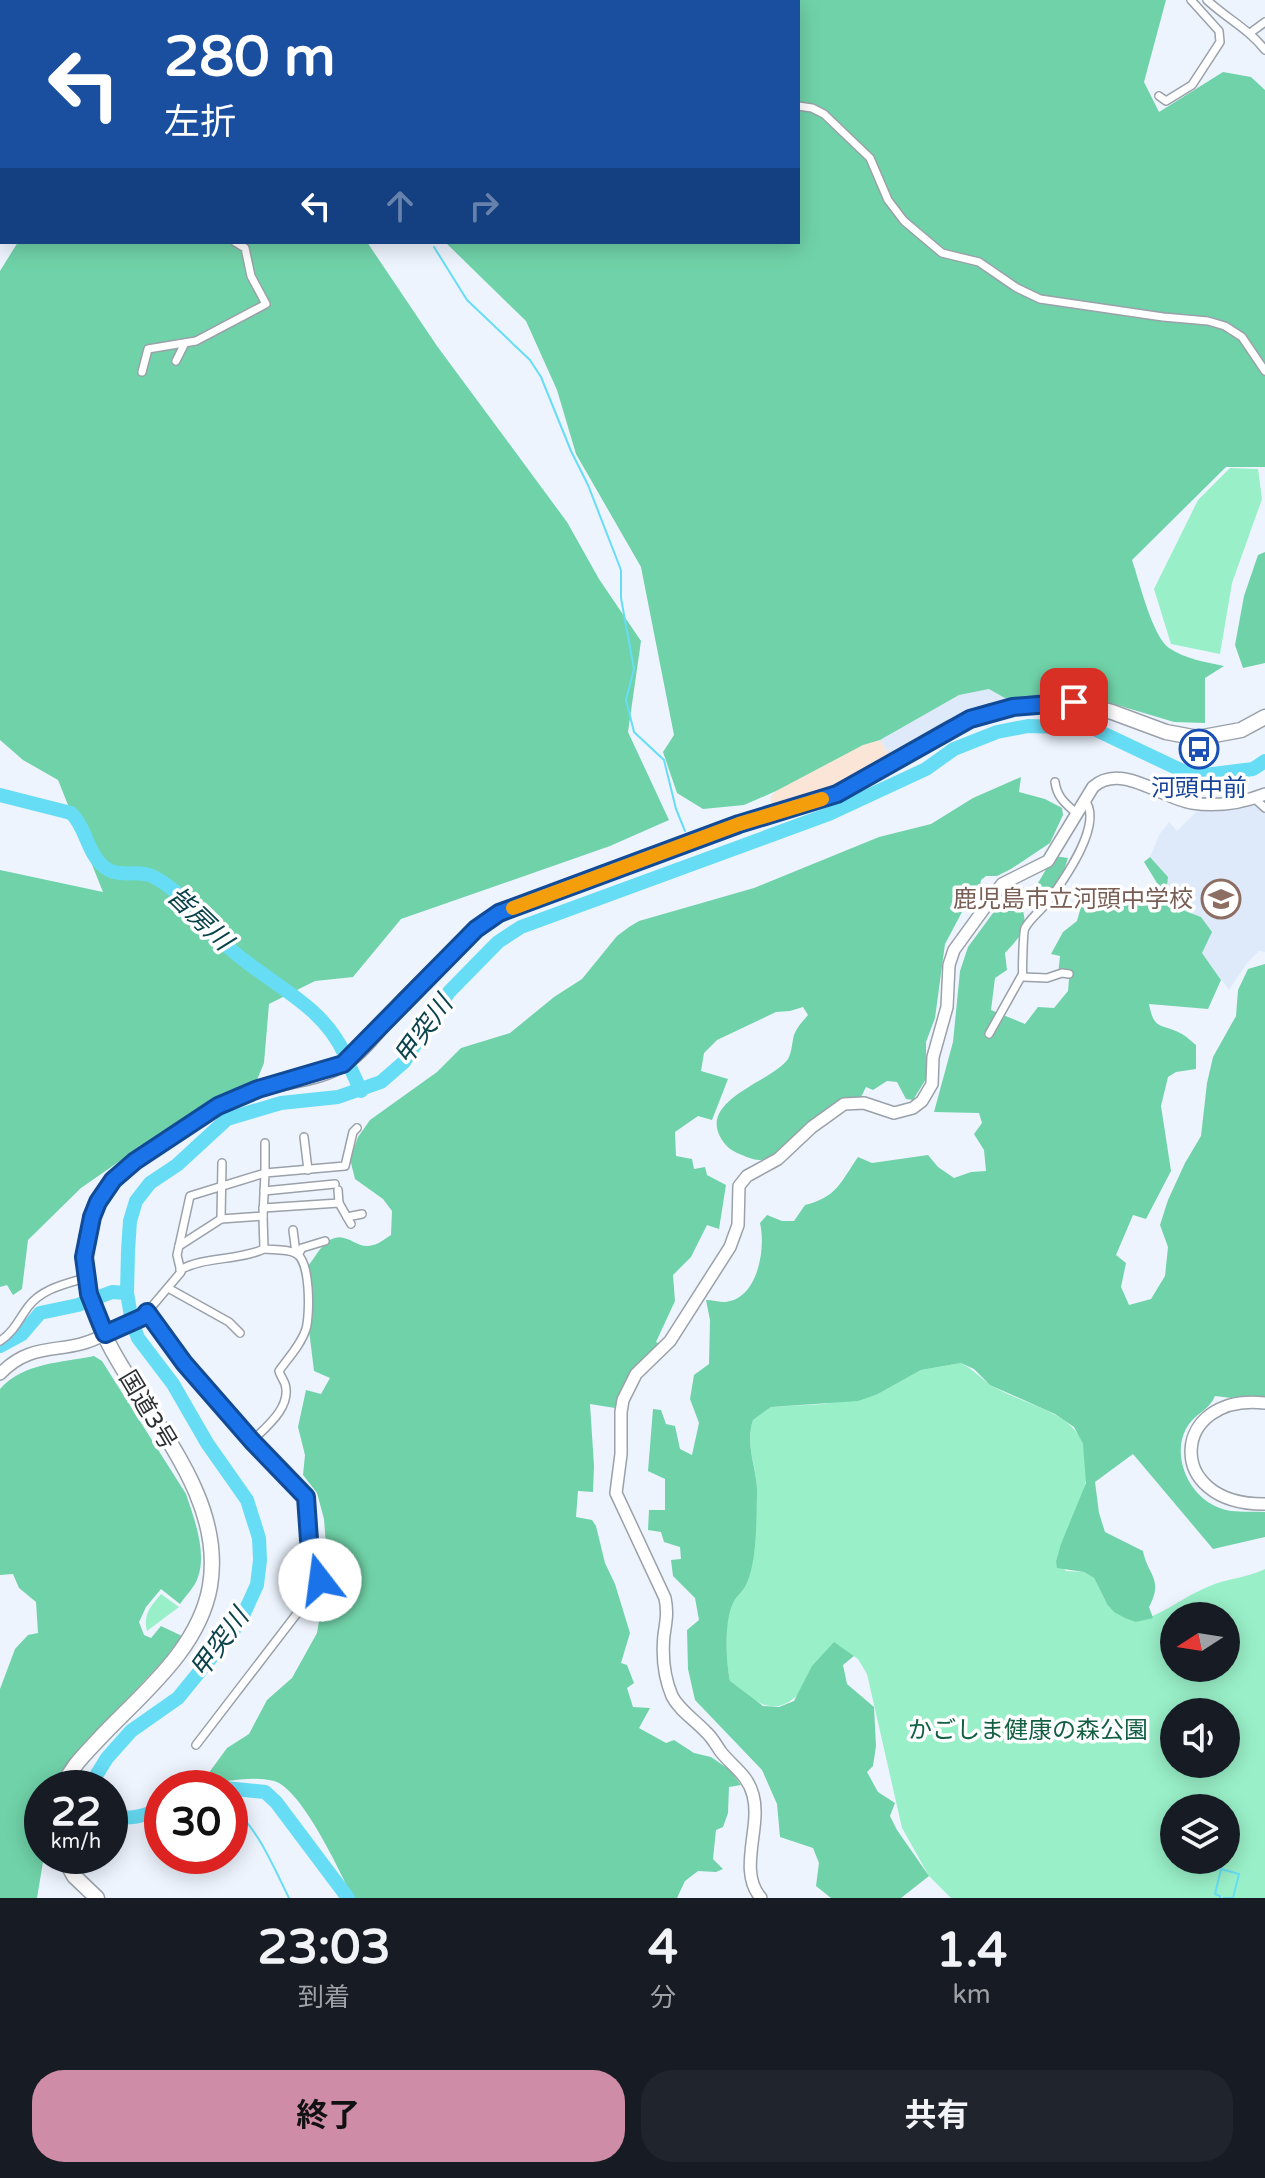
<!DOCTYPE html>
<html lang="ja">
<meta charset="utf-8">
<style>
body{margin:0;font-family:"Varela Round","Noto Sans JP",sans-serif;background:#20242c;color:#f1f3f6;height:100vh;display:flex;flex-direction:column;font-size:30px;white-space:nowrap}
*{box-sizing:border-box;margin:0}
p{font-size:26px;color:#9ea1a6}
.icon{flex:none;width:44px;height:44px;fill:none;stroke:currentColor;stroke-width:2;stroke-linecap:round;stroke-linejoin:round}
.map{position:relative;height:1898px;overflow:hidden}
.panel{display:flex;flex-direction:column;background:#171b24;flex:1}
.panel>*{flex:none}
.guide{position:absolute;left:0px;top:0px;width:800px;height:244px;box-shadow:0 4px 20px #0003;background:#1a4fa0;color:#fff;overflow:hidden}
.needle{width:52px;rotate:258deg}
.tools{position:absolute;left:1160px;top:1602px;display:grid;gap:16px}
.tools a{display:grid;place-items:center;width:80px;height:80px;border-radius:50%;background:#171b24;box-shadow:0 4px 20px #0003;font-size:40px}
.speed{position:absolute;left:24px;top:1770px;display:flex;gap:16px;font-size:40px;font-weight:700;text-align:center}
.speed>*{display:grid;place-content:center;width:104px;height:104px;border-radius:50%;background:#171b24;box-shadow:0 4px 20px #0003;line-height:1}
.speed small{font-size:20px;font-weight:400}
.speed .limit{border:12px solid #d22;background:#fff;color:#111}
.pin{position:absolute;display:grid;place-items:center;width:68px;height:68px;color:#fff;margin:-34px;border-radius:16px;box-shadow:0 4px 12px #0006}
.me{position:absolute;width:88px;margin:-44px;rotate:345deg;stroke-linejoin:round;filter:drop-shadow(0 0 6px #0008)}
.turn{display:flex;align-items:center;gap:28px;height:168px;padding:0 32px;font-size:36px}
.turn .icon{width:104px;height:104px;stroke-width:2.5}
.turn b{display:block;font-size:56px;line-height:68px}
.lanes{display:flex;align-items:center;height:76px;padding:0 32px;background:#0003;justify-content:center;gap:40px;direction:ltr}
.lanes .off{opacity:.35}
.eta{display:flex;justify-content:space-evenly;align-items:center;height:136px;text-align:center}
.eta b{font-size:48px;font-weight:700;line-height:56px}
.action{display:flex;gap:16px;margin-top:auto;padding:16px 32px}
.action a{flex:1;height:92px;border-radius:32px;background:#cf8ca6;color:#111;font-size:32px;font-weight:700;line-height:92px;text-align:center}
.action a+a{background:#20242c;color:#f1f3f6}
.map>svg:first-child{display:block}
.commercial{fill:#fae5d7}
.built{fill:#deeafa}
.green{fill:#99f0c8;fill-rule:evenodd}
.forest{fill:#70d2a8}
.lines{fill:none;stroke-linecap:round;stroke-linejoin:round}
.stream{stroke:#66ddf5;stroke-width:2}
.river{stroke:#66ddf5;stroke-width:14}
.street-casing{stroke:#9aa1aa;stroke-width:10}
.secondary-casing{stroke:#9aa1aa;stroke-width:14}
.highway-casing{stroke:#9aa1aa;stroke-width:17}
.street{stroke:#fff;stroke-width:7}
.secondary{stroke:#fff;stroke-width:11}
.highway{stroke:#fff;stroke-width:14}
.route-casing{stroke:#114b97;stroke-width:20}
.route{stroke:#1a73e8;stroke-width:14}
.slow{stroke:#f59e0b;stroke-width:14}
.labels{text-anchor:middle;stroke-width:7;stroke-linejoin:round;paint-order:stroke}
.transit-label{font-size:24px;fill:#164399;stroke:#fff}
.education-label{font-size:24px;fill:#785e54;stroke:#fff;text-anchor:end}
.street-label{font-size:24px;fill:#2e3134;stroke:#fff}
.park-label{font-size:24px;fill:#146045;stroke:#fff}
.water-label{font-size:26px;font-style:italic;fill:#0b434d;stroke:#fff}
</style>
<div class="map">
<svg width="1265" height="1898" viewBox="0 0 1265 1898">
<rect width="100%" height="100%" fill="#edf4fe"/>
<polygon class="commercial" points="880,740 890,756 832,790 773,807 770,798 776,791 827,762 863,745"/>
<g class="built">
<polygon points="990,689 1009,701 992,705 890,756 880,740 959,695"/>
<polygon points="1253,804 1265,810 1265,952 1259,951 1247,963 1229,990 1202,953 1201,917 1185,911 1167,887 1168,877 1150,857 1159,835 1169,822 1177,831 1198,810 1215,812"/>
</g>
<g class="green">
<polygon points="1230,468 1258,469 1262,499 1232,583 1220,654 1171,644 1154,589 1198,500"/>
<path d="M961,1363c12,6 19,15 30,22 43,27 104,25 95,95 -3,23 -23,56 -30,81l10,10 18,1 10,6 13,26 29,18c27,-7 48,-26 74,-36 18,-8 37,-8 55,-17v329h-314l-22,-22 -27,-48 -35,-154 -9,-15 -24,-16c-32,46 -47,94 -104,38 -4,-19 -6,-60 2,-78 4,-7 12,-12 15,-20 5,-16 9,-66 10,-85 2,-28 -13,-50 -4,-78l18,-13 52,-3 55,-10 43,-24zM1174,1616h52v52h-52zM1174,1712h52v52h-52zM1174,1808h52v52h-52z"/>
<path d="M161,1594l18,13 -32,24c-4,-17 4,-25 14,-37z"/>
</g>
<g class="forest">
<path d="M656,0h510l-22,82 15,30 64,-40 28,5 14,13v377h-39l-94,93c7,20 20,76 37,88 17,11 36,14 55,18l-19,12v45l-31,-1 -77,-23 -40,-4 -47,6 -21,-12 -30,6 -79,45 -17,5 -87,46 -32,14 -41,4 -26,-16 -14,-41 11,-17 -33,-168 -65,-113 -19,-64 -31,-69 -81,-79h353v-240z"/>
<polygon points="18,242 367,242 437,346 567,522 599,579 641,641 628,732 669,820 610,846 401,919 353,977 315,981 269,1004 264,1063 254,1087 127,1156 81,1188 28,1240 22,1289 13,1295 7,1285 0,1287 0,870 103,892 58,780 23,760 0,740 0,271"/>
<polygon points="1265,552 1265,663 1243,668 1235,645 1244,596 1258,555"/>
<path d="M1021,777l-2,15 26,7 17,9 1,7 -13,28 -39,26 -14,7h-11l-5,4 -1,7 -18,25 -17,32 -10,74 -9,24v37l-13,21 -7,-1 -9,-17 -10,-1 -14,9 -7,-3 -5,10c-46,0 -69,62 -102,63 -5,0 -12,-3 -17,-5 -8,-3 -15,-7 -20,-15 -26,-40 50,-58 66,-81 4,-7 4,-17 6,-24 3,-8 9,-14 14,-20l-5,-8 -13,4 -14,1 -59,28 -13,13 -3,18 27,8 -16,41 -14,-4 -23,16 1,24 16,3 2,10 11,-2 2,8 19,10 -7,44 -12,-4 -16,32 -18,18 2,26 -19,41 13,7 -50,49 -4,10 -25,-4 4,62 -1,26 -15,-1 -2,26 16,3 4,6 9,37 10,21 15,49 -9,30 6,2 7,18 -7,5 6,19 17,1 -11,20 27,15 8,-3 20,13 17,4 19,13 11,15 -12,2 -1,26 -5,14 -7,3 -3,29 10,10 -7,3 -18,-1 -13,10 -8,17h-324c-13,-26 -51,-109 -79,-117 -24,-6 -50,1 -74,4l27,-37 22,-14 18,-34 25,-22 25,-45 8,-47 7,-22 -6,-18 -2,-27 -7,-26 -14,-18 2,-20 -7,-28 8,-37 15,4 9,-16 -16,-7 -5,-41 -1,-64c6,-7 13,-21 22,-26 17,-10 27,11 43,5 6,-1 13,-7 18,-10l1,-24 -9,-12 -28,-20 -5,-20 8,-22 12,-17 67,-48 24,-24 49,-15 44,-36 28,-18 35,-43 12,-9 10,-6 115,-33 125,-51 52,-13 42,-26z"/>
<path d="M1054,856l14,2 -13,40c-15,-8 -22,-5 -36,3 12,24 3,34 -14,52l2,17 -12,8 -4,32 34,14 13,-17 16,1 14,-17 1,-12 -11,-4 2,-19 -9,-2 12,-22 14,-11 5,-18 11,-16c21,13 38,11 62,6l2,-10 -13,-21 6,-5 18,20 -1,10 18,24 16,6 11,15 -10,21 19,27 -13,29 -59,-5c5,27 12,19 31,29 5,2 11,8 16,12v24l-20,3 -8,5 -7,29 10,65 -25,48 -13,-4 -17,40 10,8 -5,24 8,18 22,-6 14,-23 3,-29 -8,-22 8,-25 17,-37 16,-27 6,-53 6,-26 23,-41 2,-26 10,-21 17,-5v438l-50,-6c-5,13 -18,17 -26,28 -19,27 -3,68 26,82 16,8 33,5 50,6v25l-52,12 -80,-95 -38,28 4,31 6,19 38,19c5,25 21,28 6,56l4,11 -17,4 -11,-4 -11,-6 -7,-8 -13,-26 -10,-6 -27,-4 -1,-7 5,-17 25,-61 -3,-39 -9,-17 -19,-13 -65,-29 -16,-16 -13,-6 -40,7 -43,24 -20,7 -87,6 -18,13c-9,28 6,51 4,78 -1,26 0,61 -10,85 -3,8 -11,13 -14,20 -9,18 -7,59 -3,78l33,25 16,1 15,-6 18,-35 22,-24 20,14 -11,9 4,19 27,23 2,39 -3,20 -6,6 11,20 17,11 -5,13 7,14 32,46 -28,22h-70l-15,-12 3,-23 -6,-15 -33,-11 -3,-33 -15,-34 -67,-70 -7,-31 -1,-39 12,-10 -4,-22 -22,-22 -2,-16 10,-1 -1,-12 -16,-5 -3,-10 -13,-2 1,-20h16v-31l-17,-8 5,-62 8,1 5,14 9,2 5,23 12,6 7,-32 -9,-24 4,-24 15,-11 1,-44 -4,-20c6,0 13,2 19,2 33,-3 41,-53 35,-79l7,-8 15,6h12l11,-16c32,-8 35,-22 53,-48l14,6 56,-8 10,12 16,11 17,-6 15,-1 -2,-21 -10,-16 8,-11 -3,-10 -45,-1 19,-70 7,-71 8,-24 39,-53 13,-7 15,1z"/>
<path d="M94,1356l8,5 84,133c8,24 21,58 12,83 -3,10 -12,18 -18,27l-19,-15 -15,18 -7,15 5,13 7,3 10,-12 21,10 -19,25 -90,96 -17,31h-14v68h2l-7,42h-37v-209l15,-40 13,-14 10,-2 -2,-31 -17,-14 -6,-14 -13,1v-186c24,-27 62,-26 94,-33z"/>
</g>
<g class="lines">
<g class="stream">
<polyline points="434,247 467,300 530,360 541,377 571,451 588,485 621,570 621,598 634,669 626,700 634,732 664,760 676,809 685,831"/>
<path d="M230,1805c28,23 43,61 59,93"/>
<polyline points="1220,1898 1220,1896 1215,1894 1221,1869 1239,1874 1233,1898 1224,1898"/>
</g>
<g class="river">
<path d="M0,795l71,18c16,15 16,43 36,56 14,9 33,0 47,8 33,18 45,43 71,67 40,39 96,57 120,111"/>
<polyline points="350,1067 361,1091"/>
<polyline points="0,1346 22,1334 40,1313 78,1305 112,1292 127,1293"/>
<polyline points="94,1788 94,1779 107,1758 131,1731 178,1698 240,1622 257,1585 260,1560 259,1538 247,1500 207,1443 173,1384 138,1338 132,1322 127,1293 128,1251 130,1221 136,1201 150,1183 177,1165 227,1119 281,1103 338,1097 381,1082 404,1062 449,992 498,942 521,927 829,814 926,769 954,749 997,732 1028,726 1092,728 1187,773 1205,775 1253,769 1265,761"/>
<polyline points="225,1788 265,1792 276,1802 348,1898"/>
<path d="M110,1814c17,8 35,1 52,-5"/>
</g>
<g class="street-casing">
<g id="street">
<path d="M1207,0c19,18 42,29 58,50"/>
<polyline points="257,2 259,0"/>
<polyline points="1250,33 1265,22"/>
<polyline points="0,35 2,36"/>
<polyline points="1159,96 1166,101 1192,85 1220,42 1219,31 1191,0"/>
<polyline points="798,106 812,108 824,114 870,158 888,200 904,221 942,253 979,262 1017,288 1040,299 1163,317 1208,321 1225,326 1242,337 1265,371"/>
<polyline points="0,214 2,210"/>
<polyline points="176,361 184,345"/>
<polyline points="142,372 148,349 196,341 266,304 251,276 245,248 235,242"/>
<path d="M1055,782c2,15 10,21 21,31"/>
<polyline points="1254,798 1265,808"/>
<path d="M1069,974l-7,-1 -15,5 -24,-1c-1,-4 0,-45 2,-49 6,-11 18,-19 25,-29 15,-21 55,-77 34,-100"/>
<polyline points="989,1034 1022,975"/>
<polyline points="304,1137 308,1170"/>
<polyline points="264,1191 335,1184"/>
<polyline points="339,1203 351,1224"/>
<polyline points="263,1208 339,1203 338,1190"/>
<polyline points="347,1217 362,1214"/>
<polyline points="221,1219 222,1163"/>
<polyline points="293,1230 296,1253"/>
<polyline points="179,1246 190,1196 265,1173 265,1143"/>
<polyline points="298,1255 302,1248 325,1241"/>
<path d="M180,1270c25,-14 58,-9 84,-21"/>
<polyline points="168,1288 229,1322 240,1333"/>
<polyline points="147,1312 184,1363 252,1441 306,1497 309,1540 320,1580 315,1590 196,1745"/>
<polyline points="105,1334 143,1317 181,1272 177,1255 179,1246 221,1219 263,1216 265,1173 345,1166 353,1132 357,1128"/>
<path d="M0,1341c14,-9 19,-22 28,-34 13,-18 37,-23 57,-29"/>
<path d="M252,1441c14,-14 40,-34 33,-57 -2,-5 -5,-9 -6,-13 9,-13 22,-26 27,-42 4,-14 5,-70 -11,-76 -8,-4 -22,-3 -31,-4l-1,-33"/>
</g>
</g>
<g class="secondary-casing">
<g id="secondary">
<path d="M0,1374c34,-36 66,-17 105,-40"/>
<path d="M1265,1403c-94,-11 -103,102 0,101"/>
<path d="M761,1898c-24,-27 1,-71 -8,-103 -5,-20 -20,-28 -32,-43 -5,-7 -9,-15 -15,-20 -11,-12 -27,-22 -34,-36 -8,-19 -10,-41 -8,-61 2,-13 4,-23 1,-37l-49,-105 5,-39v-42l2,-12 13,-26 34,-33 60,-94 8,-22 1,-39 8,-10 31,-17 34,-32 32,-23 20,-1 30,10 19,-5 9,-7 10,-17 1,-27 14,-50 2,-42 5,-15 48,-66 46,-23 45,-74c28,-25 68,11 99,16 25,4 50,0 73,-9"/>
</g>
</g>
<g class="highway-casing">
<g id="highway">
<path d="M63,1788c6,-19 22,-34 35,-48 42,-45 101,-90 112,-154 18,-108 -94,-193 -121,-290 -12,-45 0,-96 36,-127 15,-13 33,-23 49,-35 27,-18 53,-34 85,-45 27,-9 62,-10 86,-26 22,-15 40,-42 58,-62 24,-25 49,-48 73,-72l23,-16 240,-89 98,-30 113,-66 39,-16 48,-9 37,-1 38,10 54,20 32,6 43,-8 24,-13"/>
<polyline points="63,1856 74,1876 97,1898"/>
</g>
</g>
<use href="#street" class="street"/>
<use href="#secondary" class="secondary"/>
<use href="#highway" class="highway"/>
</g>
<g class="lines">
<g class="route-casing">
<polyline id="route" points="320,1580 309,1540 306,1497 252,1441 184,1363 147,1312 143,1317 105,1334 89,1294 84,1257 92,1217 98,1202 113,1180 135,1161 218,1106 258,1089 343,1064 476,929 499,913 739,824 837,794 970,719 1013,707 1074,702"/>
</g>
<use href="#route" class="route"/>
<polyline class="slow" points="513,908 739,824 822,799"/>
</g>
<defs>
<g id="bus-ring" transform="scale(2)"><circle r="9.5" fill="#fff" stroke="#1a4fb4" stroke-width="1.5"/><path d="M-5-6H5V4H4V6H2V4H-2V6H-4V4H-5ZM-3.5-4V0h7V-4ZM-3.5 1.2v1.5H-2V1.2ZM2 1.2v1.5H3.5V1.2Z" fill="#1a4fb4"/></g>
<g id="school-ring" transform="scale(2)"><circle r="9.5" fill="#fff" stroke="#8d6e63" stroke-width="1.5"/><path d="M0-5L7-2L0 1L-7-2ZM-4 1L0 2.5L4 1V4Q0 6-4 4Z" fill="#8d6e63"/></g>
</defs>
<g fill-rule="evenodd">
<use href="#bus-ring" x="1199" y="749"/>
<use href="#school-ring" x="1221" y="899"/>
</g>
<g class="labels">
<g class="transit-label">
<text x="1199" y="796">河頭中前</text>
</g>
<g class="education-label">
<text x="1193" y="907">鹿児島市立河頭中学校</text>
</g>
<g class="street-label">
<text transform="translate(148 1410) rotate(59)" y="8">国道3号</text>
</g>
<g class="park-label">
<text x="1028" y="1738">かごしま健康の森公園</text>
</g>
<g class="water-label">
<text transform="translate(200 918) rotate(44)" y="9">皆房川</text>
<text transform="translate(423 1030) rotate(-54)" y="9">甲突川</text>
<text transform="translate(219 1643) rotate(-54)" y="9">甲突川</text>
</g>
</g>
</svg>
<div class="tools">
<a><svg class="needle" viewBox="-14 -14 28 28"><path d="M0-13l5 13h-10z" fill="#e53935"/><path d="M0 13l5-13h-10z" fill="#9ea1a6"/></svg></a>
<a><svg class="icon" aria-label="sound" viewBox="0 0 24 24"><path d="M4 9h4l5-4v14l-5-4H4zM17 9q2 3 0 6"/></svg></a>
<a><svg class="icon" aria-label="layers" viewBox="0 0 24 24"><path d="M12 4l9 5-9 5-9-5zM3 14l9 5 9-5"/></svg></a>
</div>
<div class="speed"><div>22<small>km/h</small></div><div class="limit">30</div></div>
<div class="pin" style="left:1074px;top:702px;background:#d93025"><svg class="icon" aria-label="arrive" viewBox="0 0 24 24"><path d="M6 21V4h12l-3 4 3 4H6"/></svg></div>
<svg class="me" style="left:320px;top:1580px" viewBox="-20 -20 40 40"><circle r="19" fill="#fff"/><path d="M0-13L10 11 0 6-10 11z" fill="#1a73e8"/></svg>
<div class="guide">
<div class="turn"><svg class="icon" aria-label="left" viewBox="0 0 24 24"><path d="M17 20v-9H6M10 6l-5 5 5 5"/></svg><div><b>280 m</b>左折</div></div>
<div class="lanes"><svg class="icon" aria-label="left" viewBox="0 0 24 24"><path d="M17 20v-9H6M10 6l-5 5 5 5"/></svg><svg class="icon off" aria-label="ahead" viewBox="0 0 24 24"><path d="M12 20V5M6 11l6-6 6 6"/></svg><svg class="icon off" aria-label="right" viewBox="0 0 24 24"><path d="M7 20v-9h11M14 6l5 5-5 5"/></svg></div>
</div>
</div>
<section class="panel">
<div class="eta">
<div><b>23:03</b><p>到着</p></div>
<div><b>4</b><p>分</p></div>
<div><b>1.4</b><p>km</p></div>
</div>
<div class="action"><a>終了</a><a>共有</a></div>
</section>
